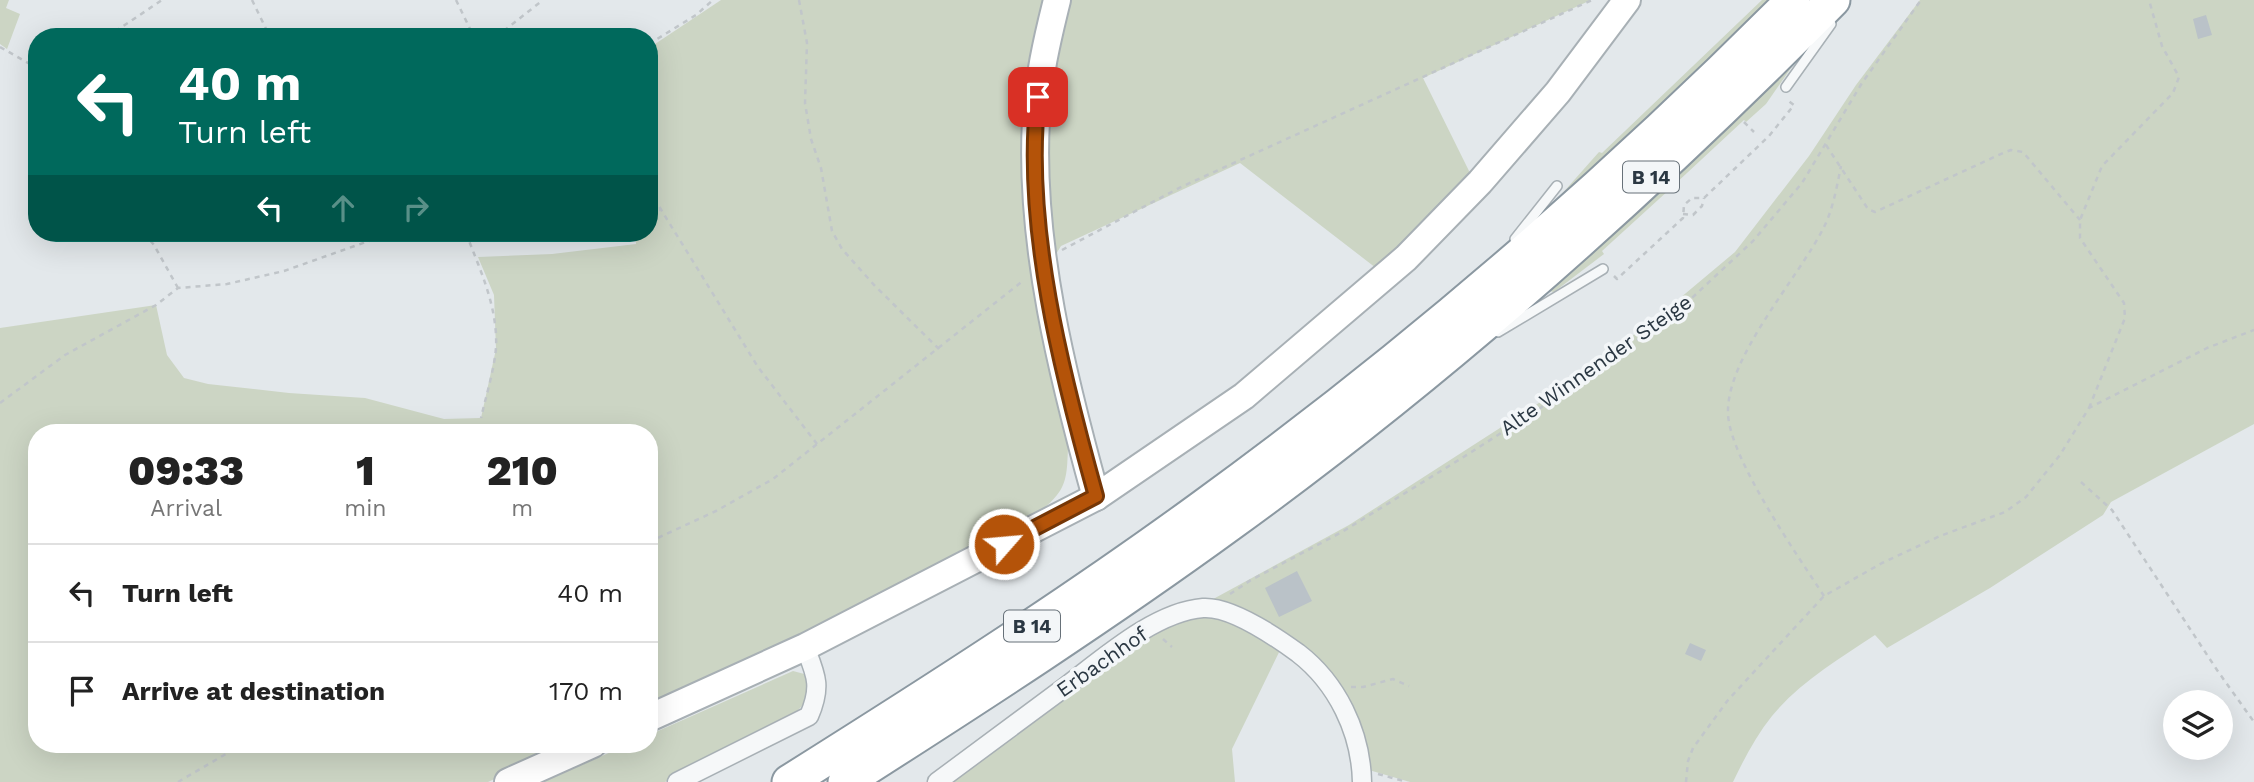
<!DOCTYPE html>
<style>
body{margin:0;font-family:"Work Sans",sans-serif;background:#f2f2f2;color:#222;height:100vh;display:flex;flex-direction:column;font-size:26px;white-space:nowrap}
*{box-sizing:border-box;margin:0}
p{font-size:23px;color:#767676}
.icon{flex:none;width:38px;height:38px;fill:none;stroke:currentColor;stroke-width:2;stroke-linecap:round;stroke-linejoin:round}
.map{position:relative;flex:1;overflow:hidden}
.side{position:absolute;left:28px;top:424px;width:630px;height:329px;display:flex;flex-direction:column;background:#fff;border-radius:28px;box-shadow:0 7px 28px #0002}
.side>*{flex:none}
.hud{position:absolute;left:28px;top:28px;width:630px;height:214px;border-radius:28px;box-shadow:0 7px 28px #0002;background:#00695c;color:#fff;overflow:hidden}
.fabs{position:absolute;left:2163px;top:690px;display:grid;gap:14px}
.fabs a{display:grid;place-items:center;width:70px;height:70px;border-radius:50%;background:#fff;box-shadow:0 7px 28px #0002;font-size:35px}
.pin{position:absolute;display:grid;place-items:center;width:60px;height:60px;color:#fff;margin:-30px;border-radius:14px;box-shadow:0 4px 10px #0006}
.me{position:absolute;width:77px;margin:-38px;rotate:63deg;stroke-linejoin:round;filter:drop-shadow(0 0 5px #0008)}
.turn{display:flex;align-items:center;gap:24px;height:147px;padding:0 35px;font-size:32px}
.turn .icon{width:91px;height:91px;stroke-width:2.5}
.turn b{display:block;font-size:49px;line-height:60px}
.lanes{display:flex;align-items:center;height:66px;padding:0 35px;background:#0003;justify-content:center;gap:35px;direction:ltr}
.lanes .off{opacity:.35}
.eta{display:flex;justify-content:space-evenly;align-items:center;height:119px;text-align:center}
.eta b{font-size:42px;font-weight:800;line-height:49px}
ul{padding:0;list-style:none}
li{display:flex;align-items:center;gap:21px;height:98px;padding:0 35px;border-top:2px solid #e0e0e0}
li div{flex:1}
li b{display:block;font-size:26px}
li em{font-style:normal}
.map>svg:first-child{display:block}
.green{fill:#ccd5c4}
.building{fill:#bac2c8}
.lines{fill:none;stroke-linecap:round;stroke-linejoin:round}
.lane-casing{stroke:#a8b0b5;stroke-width:12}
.street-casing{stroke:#a8b0b5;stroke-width:21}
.secondary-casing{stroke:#a8b0b5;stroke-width:30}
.highway-casing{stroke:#8b98a1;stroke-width:37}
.path{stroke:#c1c6ca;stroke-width:2.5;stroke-dasharray:5 5;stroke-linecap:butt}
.lane{stroke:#f6f8f9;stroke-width:9}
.street{stroke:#f6f8f9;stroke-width:18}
.secondary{stroke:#fff;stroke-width:26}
.highway{stroke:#fff;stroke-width:33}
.route-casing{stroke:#753606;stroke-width:18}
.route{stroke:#b45309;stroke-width:12}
.labels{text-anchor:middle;stroke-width:7;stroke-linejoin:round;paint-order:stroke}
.shield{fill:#f3f6f8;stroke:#677179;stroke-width:2}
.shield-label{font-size:19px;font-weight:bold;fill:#2b3843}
.street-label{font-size:21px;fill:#2b3843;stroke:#f3f6f8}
</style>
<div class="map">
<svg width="2254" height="782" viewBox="0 0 2254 782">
<rect width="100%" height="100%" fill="#e3e8eb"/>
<g class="green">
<polygon points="0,0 9,0 6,8 20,14 7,49 0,44"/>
<path d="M721,0h870l-168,78 48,97 -95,93 -136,-105 -179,83 -24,39 31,164c-1,16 0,33 -11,46 -16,21 -49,33 -71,46 -109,62 -223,114 -337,166v-275h-612v312h533l-82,38h-488v-454l156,-23 11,50 17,23 24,6 81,9 76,5 79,21 37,-1 15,-69 -2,-54 -16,-38 74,-3 84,-10 -1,-11h14v-40l6,-4 -6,-4v-137z"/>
<polygon points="1762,0 1772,0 1664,108 1552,205 1599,152 1602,153"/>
<path d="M1920,0h334v424l-143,78 -8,13 -113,73 -103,60 -12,-13c-36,24 -75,47 -103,81 -16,20 -28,43 -39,66h-323l-48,-14 -24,-70 -54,-56 -52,107 3,33h-290l193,-142 211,-115 207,-133 99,-73 80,-67 74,-96 47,-71z"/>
<polygon points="1800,55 1766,104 1746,122 1744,120 1673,186 1668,182 1666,185 1670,189 1602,251 1604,254 1554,292 1549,291"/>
<polygon points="793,671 808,675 808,700 796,712 665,782 543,782 629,744 649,744 649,735"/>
</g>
<g class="building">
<polygon points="2206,15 2212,35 2198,39 2193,19"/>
<polygon points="1297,571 1312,601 1279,617 1265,588"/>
<polygon points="1690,643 1706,650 1701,661 1685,654"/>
</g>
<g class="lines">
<g class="lane-casing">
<g id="lane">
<polyline points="1786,87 1831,24"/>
<polyline points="1515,239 1557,186"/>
<polyline points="1498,332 1603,269"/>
</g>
</g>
<g class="street-casing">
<g id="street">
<path d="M677,782l132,-66c13,-30 7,-41 -4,-69"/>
<path d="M937,782c40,-30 80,-59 120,-89 40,-29 95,-81 146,-85 28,-2 73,29 95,45 39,30 63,79 64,129"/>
</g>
</g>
<g class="secondary-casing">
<g id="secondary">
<path d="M1057,0c-10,40 -19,79 -21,120 -7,124 27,258 60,377"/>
<polyline points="649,718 805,647 1096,497 1244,396 1406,258 1480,182 1558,92 1627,0"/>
<polyline points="508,782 593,744"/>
</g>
</g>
<g class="highway-casing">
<g id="highway">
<path d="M789,782c140,-88 278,-176 411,-273 211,-153 409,-324 593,-509"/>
<path d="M845,782c130,-83 260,-167 385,-258 216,-156 416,-335 603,-524"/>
</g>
</g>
<g class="path">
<polyline points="252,0 270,37"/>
<polyline points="456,0 474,37"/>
<polyline points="799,0 807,43 805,103 811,139 821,168 832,231 842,249 875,286 939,349"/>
<polyline points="107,37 162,0"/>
<polyline points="496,37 543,0"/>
<polyline points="649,44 696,15 713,0"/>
<polyline points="0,47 37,68"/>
<polyline points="1744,122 1754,132"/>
<polyline points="1826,145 1868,209 1875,212 2003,153 2011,150 2023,152 2080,220"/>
<polyline points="649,190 758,367 817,444"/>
<polyline points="649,211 660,210"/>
<polyline points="1683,214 1693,215 1702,206 1704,198"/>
<polyline points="144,233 154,245 178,288"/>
<path d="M466,233c14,37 32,74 30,115 -2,23 -10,48 -15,70"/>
<polyline points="1062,250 1181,187 1592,0"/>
<polyline points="1614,276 1617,279 1683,218 1684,205 1692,198 1704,198 1769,136 1794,105 1786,99"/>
<polyline points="0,403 65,355 156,305 178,288 227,284 284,271 380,237 400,233"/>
<polyline points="2089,408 2125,318 2124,303 2080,238 2080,220 2102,166 2173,93 2179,77 2162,46 2149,0"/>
<polyline points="2081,482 2112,510 2217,670 2254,722"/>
<polyline points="649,542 716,511 773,479 1024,280"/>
<polyline points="1230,594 1251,580 1342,532 1462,458 1559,396 1679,310 1753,241 1802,183 1862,83 1921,0"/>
<path d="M1824,596c-26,-40 -94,-137 -96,-182 -2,-57 70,-135 96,-187 9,-18 13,-41 17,-61"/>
<polyline points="1163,639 1172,647"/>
<polyline points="1351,687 1363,687 1393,679 1409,686"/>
<polyline points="1378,774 1407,782"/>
<polyline points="178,782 243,744"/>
<polyline points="1686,782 1688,761 1693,748 1728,700 1824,596 1882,563 1940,536 2005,512 2026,497 2060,455 2089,408 2207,348 2254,330"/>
</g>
<use href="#lane" class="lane"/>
<use href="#street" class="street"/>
<use href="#secondary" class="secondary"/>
<use href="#highway" class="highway"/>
</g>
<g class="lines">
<g class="route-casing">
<path id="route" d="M1004,544l92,-48c-34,-122 -73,-272 -58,-399"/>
</g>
<use href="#route" class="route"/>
</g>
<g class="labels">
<g class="shield">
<rect x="1623" y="161.5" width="56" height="31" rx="5"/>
<rect x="1004" y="610.5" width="56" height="31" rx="5"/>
</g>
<g class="shield-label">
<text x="1651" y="184">B 14</text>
<text x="1032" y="633">B 14</text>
</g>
<g class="street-label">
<text transform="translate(1596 365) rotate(-35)" y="7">Alte Winnender Steige</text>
<text transform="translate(1102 662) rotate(-35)" y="7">Erbachhof</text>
</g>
</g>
</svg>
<div class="fabs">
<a><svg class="icon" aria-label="layers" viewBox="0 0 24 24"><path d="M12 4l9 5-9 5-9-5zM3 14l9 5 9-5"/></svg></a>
</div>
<div class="pin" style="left:1038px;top:97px;background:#d93025"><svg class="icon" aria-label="arrive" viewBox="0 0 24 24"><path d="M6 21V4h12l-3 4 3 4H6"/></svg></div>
<svg class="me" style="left:1004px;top:544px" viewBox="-20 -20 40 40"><circle r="17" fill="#b45309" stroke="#fff" stroke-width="3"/><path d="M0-11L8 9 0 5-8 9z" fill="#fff"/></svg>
<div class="hud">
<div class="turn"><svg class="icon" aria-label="left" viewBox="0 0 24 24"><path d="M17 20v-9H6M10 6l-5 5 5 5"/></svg><div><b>40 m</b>Turn left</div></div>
<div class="lanes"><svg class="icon" aria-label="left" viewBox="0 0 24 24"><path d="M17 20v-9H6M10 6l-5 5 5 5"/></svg><svg class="icon off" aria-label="ahead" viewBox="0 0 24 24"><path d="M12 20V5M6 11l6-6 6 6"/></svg><svg class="icon off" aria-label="right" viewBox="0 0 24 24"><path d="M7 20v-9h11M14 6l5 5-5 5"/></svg></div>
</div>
<section class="side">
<div class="eta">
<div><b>09:33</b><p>Arrival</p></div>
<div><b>1</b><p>min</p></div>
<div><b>210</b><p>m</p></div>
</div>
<ul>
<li><svg class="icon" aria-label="left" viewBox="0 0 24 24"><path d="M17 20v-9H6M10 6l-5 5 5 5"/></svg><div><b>Turn left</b></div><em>40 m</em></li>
<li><svg class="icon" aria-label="arrive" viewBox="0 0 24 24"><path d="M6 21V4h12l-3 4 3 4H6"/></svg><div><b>Arrive at destination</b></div><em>170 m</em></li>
</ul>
</section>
</div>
